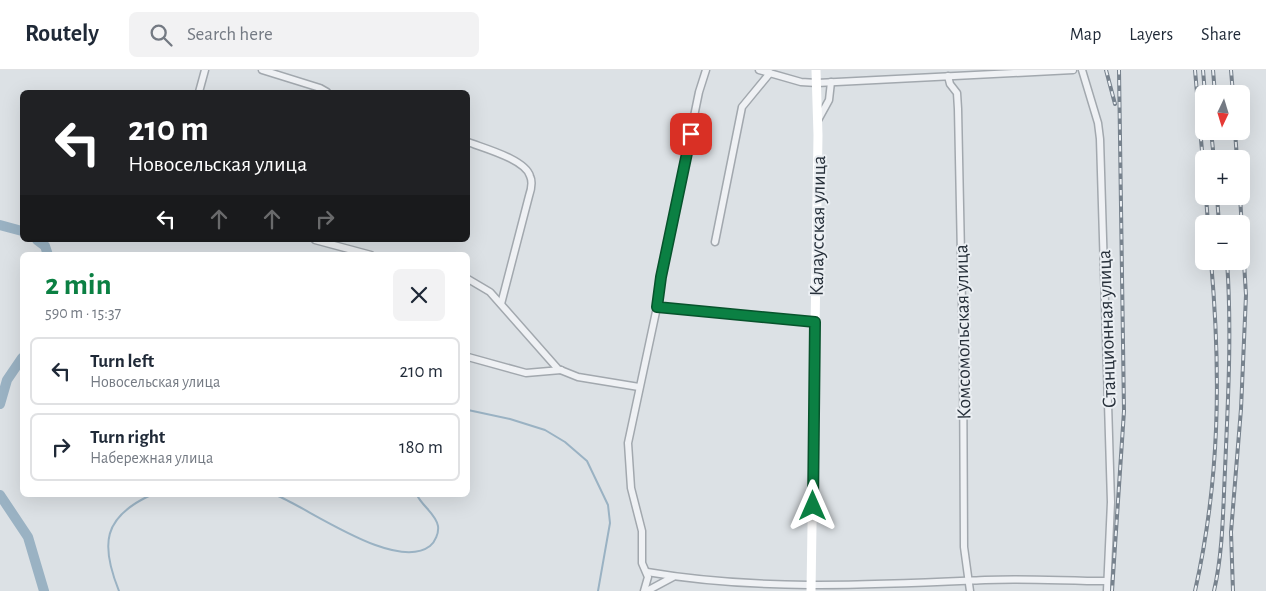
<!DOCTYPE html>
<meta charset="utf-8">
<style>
body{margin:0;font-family:"Alegreya Sans",sans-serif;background:#f2f2f3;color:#1f2937;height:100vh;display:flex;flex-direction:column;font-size:19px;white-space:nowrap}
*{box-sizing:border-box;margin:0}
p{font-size:16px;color:#747a83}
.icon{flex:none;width:28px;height:28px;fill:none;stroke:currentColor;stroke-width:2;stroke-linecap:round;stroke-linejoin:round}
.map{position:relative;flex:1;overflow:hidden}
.side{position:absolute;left:20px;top:182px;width:450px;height:245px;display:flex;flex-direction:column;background:#fff;border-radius:8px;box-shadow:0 5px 20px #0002}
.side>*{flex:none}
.hud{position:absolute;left:20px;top:20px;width:450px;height:152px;border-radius:8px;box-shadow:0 5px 20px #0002;background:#202124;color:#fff;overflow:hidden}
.needle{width:32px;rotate:184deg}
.tools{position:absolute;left:1195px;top:15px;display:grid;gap:10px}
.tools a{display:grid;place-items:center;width:55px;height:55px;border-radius:8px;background:#fff;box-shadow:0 5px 20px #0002;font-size:25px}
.pin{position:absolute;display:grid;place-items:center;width:42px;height:42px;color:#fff;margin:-21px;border-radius:10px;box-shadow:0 2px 8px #0006}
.me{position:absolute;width:55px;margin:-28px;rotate:0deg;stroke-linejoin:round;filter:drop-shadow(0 0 4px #0008)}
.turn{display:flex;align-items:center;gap:18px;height:105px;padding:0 25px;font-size:22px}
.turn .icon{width:65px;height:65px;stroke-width:2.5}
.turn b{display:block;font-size:35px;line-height:42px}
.lanes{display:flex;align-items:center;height:48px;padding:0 25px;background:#0003;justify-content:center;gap:25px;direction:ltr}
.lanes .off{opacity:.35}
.round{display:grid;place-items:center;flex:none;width:52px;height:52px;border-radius:8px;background:#f2f2f3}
.headline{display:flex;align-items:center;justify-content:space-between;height:85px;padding:0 25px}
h1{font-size:30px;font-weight:700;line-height:38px;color:#0b8043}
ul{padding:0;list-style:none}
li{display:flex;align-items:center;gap:15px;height:68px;margin:0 10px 8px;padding:0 15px;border:2px solid #e0e1e3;border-radius:8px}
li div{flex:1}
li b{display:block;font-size:19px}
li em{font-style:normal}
header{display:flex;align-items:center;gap:30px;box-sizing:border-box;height:70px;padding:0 25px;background:#fff;border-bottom:1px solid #e0e1e3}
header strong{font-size:24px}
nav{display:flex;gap:28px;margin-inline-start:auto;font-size:18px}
.search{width:350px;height:45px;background:#f2f2f3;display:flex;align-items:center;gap:12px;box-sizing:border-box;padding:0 18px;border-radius:8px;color:#747a83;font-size:19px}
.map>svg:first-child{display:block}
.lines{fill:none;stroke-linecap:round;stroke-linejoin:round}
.stream{stroke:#9ab2c3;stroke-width:2}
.river{stroke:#9ab2c3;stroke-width:10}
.street-casing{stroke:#a2a8ae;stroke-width:9}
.street{stroke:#eff1f4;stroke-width:6}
.secondary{stroke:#fff;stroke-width:9}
.rail-casing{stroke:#77828d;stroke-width:4}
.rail{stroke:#ebeff3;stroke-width:2;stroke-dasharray:5.5;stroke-linecap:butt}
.route-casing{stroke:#07532c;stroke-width:12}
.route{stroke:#0b8043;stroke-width:9}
.labels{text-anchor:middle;stroke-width:4;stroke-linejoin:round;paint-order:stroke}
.street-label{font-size:20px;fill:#27303a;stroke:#ebeff3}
</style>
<header>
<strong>Routely</strong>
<div class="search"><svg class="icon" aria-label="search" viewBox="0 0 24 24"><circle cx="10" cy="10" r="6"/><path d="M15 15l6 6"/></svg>Search here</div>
<nav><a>Map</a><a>Layers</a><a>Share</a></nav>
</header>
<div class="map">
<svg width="1266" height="521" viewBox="0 0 1266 521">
<rect width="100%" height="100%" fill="#dce1e5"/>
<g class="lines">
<g class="stream">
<polyline points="468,340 510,349 545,360 565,372 587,391 608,435 610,453 598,521"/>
<path d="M276,425c34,14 120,77 154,51 5,-4 9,-13 8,-20 -2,-12 -16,-20 -21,-31"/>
<path d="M119,521c-19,-47 -16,-74 32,-96"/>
</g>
<g class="river">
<polyline points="0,155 22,161"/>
<polyline points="37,170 45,176 48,185"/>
<polyline points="0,334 7,310 22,288"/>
<polyline points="0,425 28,467 44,521"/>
</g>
<g class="street-casing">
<g id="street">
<polyline points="262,0 320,18 327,22"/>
<polyline points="759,0 801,12 817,13 1073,0"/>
<polyline points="1082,0 1098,53 1100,69 1111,432 1107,521"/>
<polyline points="948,6 950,14 957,23 958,39 963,283 964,477 970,521"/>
<polyline points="199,22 205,0"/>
<polyline points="818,50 829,30 831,12"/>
<path d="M468,72c15,6 57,17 62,34 3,6 1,14 -1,20l-28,108"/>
<polyline points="315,170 371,185"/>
<polyline points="715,172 742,37 770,3"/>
<polyline points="468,209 490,222 558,299 578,307 639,317"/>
<polyline points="657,237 815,252"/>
<polyline points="468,287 526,303 561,300"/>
<path d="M647,502c111,19 225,13 338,8 40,-2 81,1 121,1"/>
<polyline points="644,521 648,507 642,493 642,461 631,418 628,373 657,237 661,207 699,22 706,0"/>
<polyline points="647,521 673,507"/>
</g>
</g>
<use href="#street" class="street"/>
<polyline class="secondary" points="811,521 818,65 816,0"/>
<g class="rail-casing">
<g id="rail">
<polyline points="1106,0 1115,34"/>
<polyline points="1195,0 1204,104"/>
<polyline points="1203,0 1205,24"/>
<polyline points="1213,0 1215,24"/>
<polyline points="1231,0 1233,24"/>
<polyline points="1211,61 1214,89"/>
<polyline points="1235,61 1237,89"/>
<polyline points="1206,126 1208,154"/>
<polyline points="1217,126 1219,154"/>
<polyline points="1112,521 1124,341 1119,0"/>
<path d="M1195,521c25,-111 26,-217 16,-330"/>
<path d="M1214,521c9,-39 9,-81 11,-121 3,-70 7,-139 2,-209"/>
<polyline points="1233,521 1231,462 1241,339 1246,225 1240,126"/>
</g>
</g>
<use href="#rail" class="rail"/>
</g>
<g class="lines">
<g class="route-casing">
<polyline id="route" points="691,64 661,207 657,237 815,252 813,436"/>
</g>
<use href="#route" class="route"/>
</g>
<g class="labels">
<g class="street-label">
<text transform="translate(817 156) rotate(-89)" y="7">Калаусская улица</text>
<text transform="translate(1106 259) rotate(-92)" y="7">Станционная улица</text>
<text transform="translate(962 262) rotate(-91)" y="7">Комсомольская улица</text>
</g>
</g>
</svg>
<div class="tools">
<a><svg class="needle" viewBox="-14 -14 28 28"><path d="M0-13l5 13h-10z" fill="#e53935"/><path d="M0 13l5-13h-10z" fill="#747a83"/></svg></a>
<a>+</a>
<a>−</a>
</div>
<div class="pin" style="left:691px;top:64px;background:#d93025"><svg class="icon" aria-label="arrive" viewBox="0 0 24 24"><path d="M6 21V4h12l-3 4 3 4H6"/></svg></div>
<svg class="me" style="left:813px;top:436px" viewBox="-20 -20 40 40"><path d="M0-17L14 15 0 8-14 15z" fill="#0b8043" stroke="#fff" stroke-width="4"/></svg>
<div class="hud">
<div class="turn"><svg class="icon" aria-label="left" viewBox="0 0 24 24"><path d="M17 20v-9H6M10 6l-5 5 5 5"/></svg><div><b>210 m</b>Новосельская улица</div></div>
<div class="lanes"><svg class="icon" aria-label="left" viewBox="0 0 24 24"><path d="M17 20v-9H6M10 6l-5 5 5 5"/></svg><svg class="icon off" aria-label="ahead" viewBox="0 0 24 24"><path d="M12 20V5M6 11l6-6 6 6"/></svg><svg class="icon off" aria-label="ahead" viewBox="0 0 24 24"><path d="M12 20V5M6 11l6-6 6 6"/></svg><svg class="icon off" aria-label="right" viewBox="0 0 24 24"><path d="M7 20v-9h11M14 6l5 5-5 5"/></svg></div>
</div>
<section class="side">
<div class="headline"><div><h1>2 min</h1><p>590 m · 15:37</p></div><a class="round"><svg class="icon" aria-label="close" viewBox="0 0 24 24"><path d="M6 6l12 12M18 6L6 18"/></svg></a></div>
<ul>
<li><svg class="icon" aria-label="left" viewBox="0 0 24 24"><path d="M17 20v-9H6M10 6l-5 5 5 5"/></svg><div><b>Turn left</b><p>Новосельская улица</p></div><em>210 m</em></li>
<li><svg class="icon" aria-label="right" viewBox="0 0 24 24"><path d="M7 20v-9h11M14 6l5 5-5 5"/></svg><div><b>Turn right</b><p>Набережная улица</p></div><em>180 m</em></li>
</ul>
</section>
</div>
